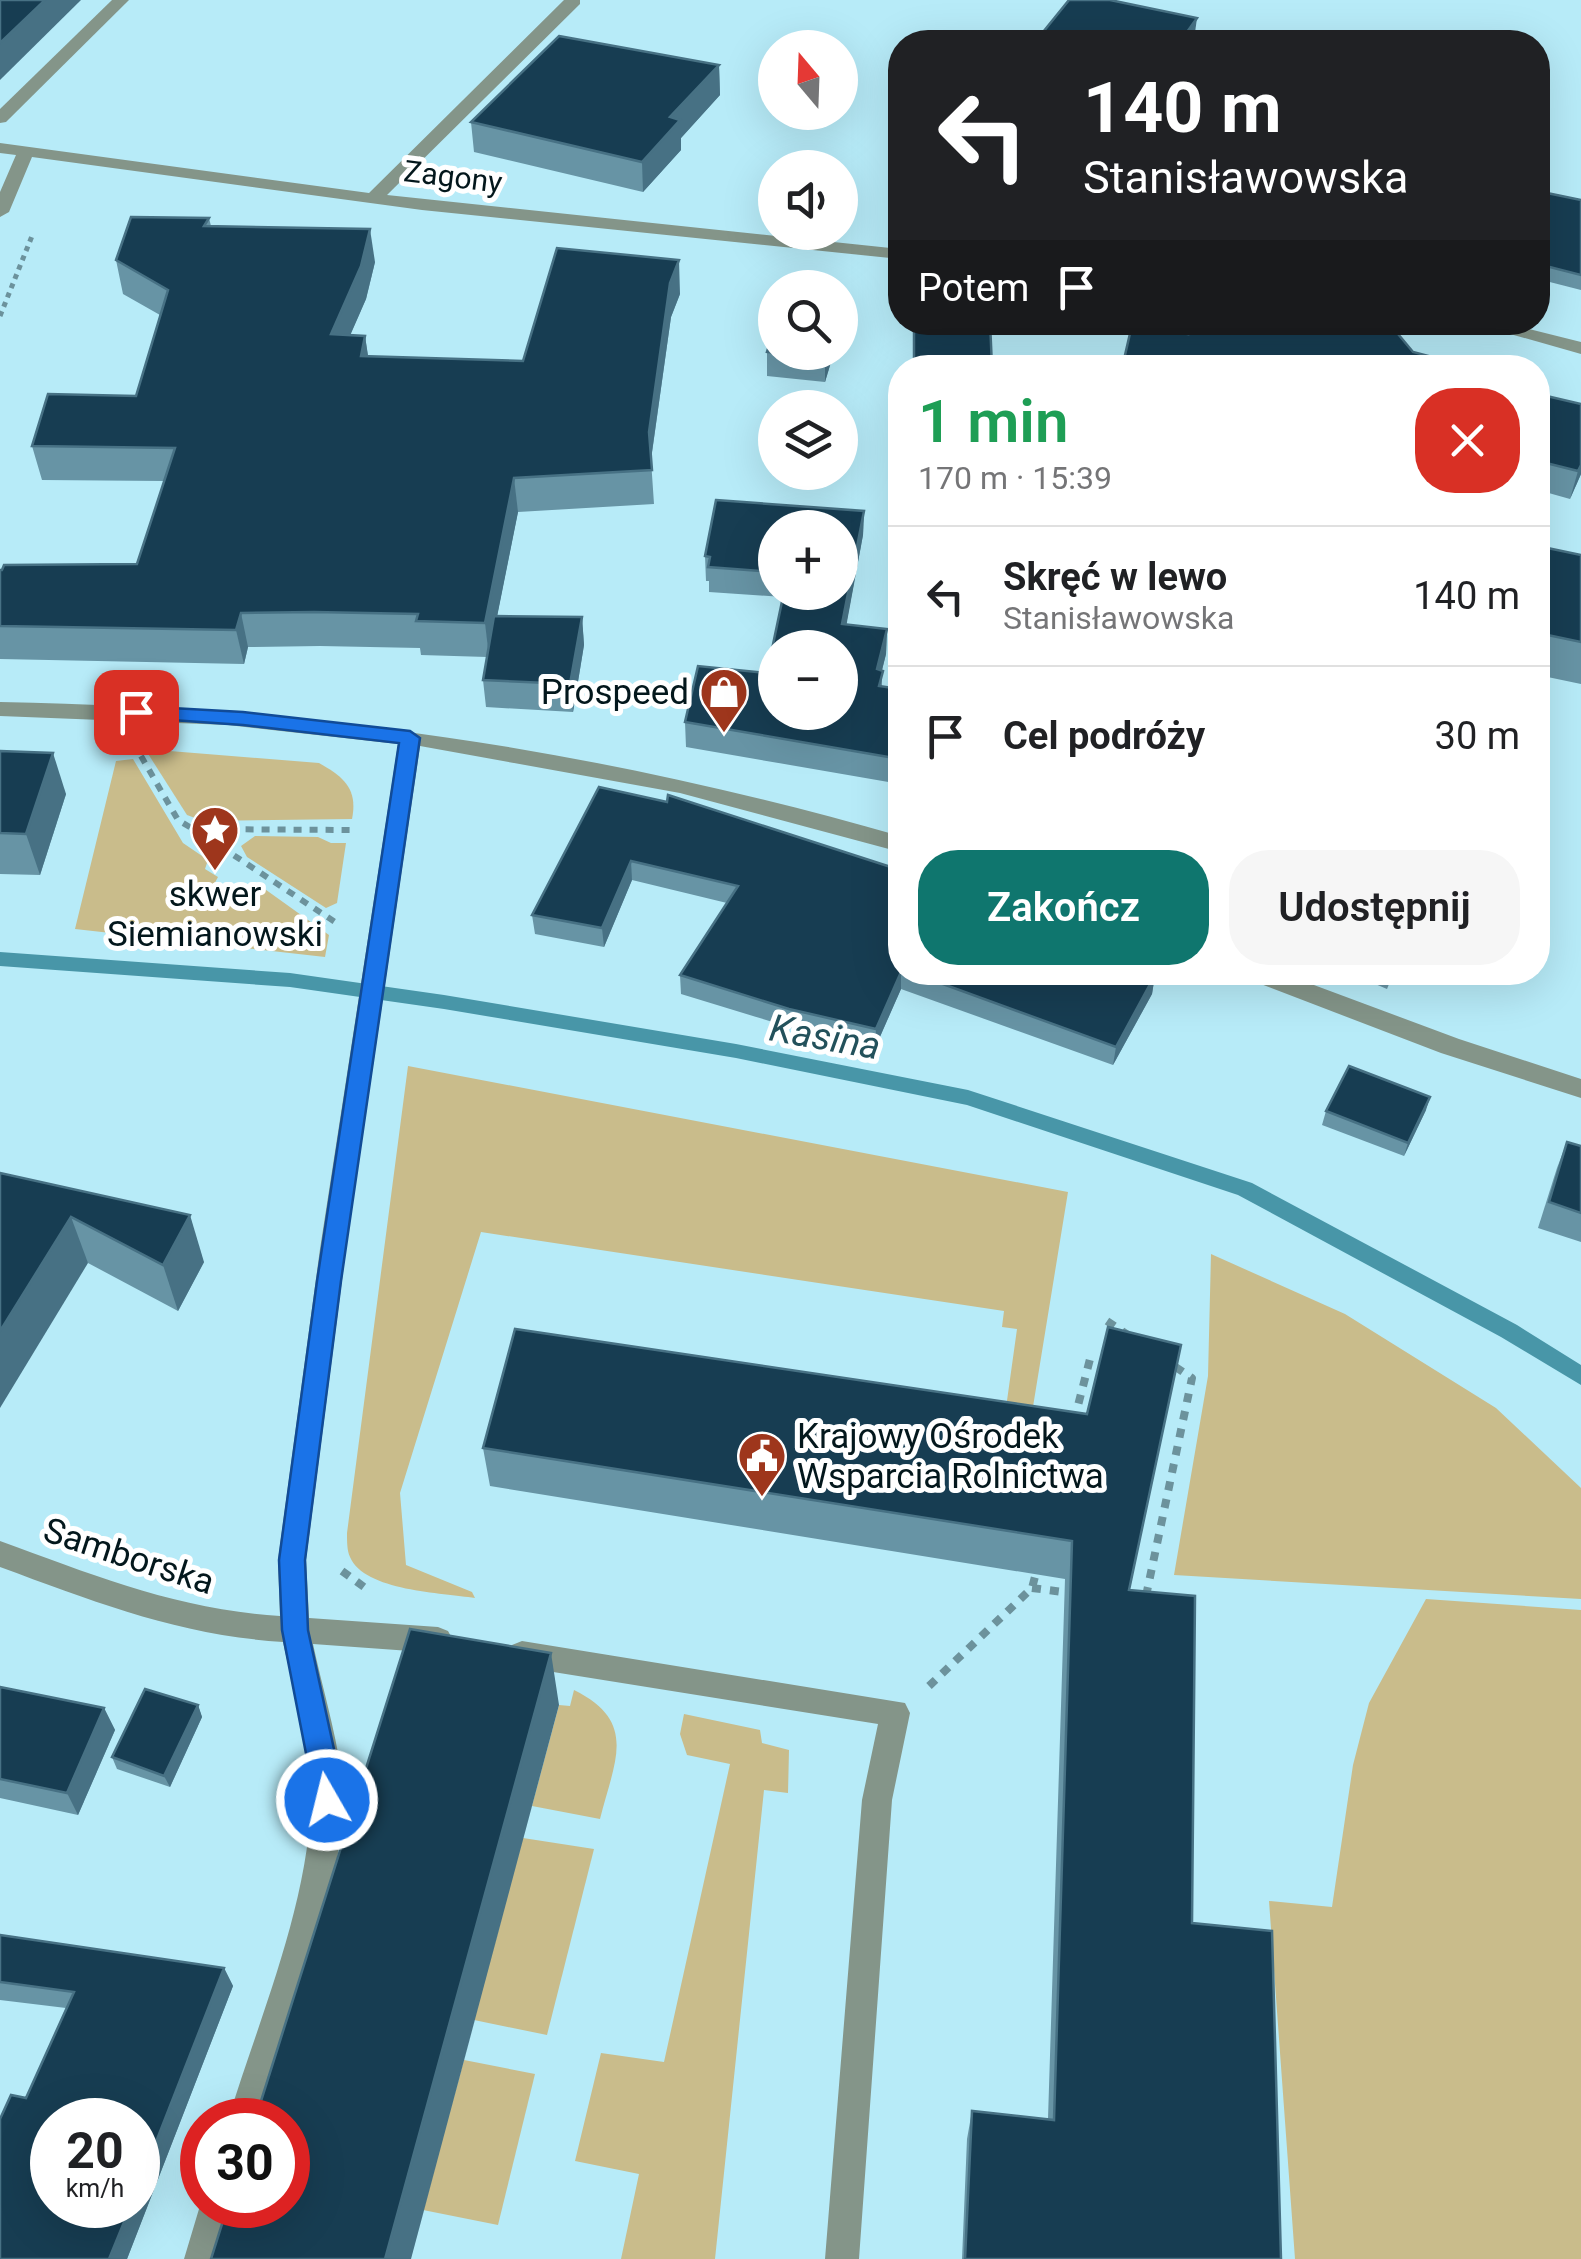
<!DOCTYPE html>
<html lang="pl">
<meta charset="utf-8">
<style>
body{margin:0;font-family:Roboto,sans-serif;background:#f6f6f6;color:#202124;height:100vh;display:flex;flex-direction:column;font-size:38px;white-space:nowrap}
*{box-sizing:border-box;margin:0}
p{font-size:32px;color:#757577}
.icon{flex:none;width:55px;height:55px;fill:none;stroke:currentColor;stroke-width:2;stroke-linecap:round;stroke-linejoin:round}
.map{position:relative;flex:1;overflow:hidden}
.drawer{position:absolute;left:888px;top:355px;width:662px;height:630px;display:flex;flex-direction:column;background:#fff;border-radius:40px;box-shadow:0 10px 40px #0002}
.drawer>*{flex:none}
.top-card{position:absolute;left:888px;top:30px;width:662px;height:305px;border-radius:40px;box-shadow:0 10px 40px #0002;background:#202124;color:#fff;overflow:hidden}
.needle{width:65px;rotate:341deg}
.buttons{position:absolute;left:758px;top:30px;display:grid;gap:20px}
.buttons a{display:grid;place-items:center;width:100px;height:100px;border-radius:50%;background:#fff;box-shadow:0 10px 40px #0002;font-size:50px}
.speed{position:absolute;left:30px;top:2098px;display:flex;gap:20px;font-size:50px;font-weight:700;text-align:center}
.speed>*{display:grid;place-content:center;width:130px;height:130px;border-radius:50%;background:#fff;box-shadow:0 10px 40px #0002;line-height:1}
.speed small{font-size:25px;font-weight:400}
.speed .limit{border:15px solid #d22;background:#fff;color:#111}
.pin{position:absolute;display:grid;place-items:center;width:85px;height:85px;color:#fff;margin:-42px;border-radius:20px;box-shadow:0 5px 15px #0006}
.me{position:absolute;width:110px;margin:-55px;rotate:352deg;stroke-linejoin:round;filter:drop-shadow(0 0 8px #0008)}
.turn{display:flex;align-items:center;gap:35px;height:210px;padding:0 30px;font-size:45px}
.turn .icon{width:130px;height:130px;stroke-width:2.5}
.turn b{display:block;font-size:70px;line-height:85px}
.then{display:flex;align-items:center;height:95px;padding:0 30px;background:#0003;gap:20px;font-size:38px}
.round{display:grid;place-items:center;flex:none;width:105px;height:105px;border-radius:40px;background:#f6f6f6}
.overview{display:flex;align-items:center;justify-content:space-between;height:170px;padding:0 30px}
h1{font-size:60px;font-weight:600;line-height:75px;color:#1e9e55}
.cta{display:flex;gap:20px;margin-top:auto;padding:20px 30px}
.cta a{flex:1;height:115px;border-radius:40px;background:#0f766e;color:#fff;font-size:40px;font-weight:600;line-height:115px;text-align:center}
.cta a+a{background:#f6f6f6;color:#202124}
ul{padding:0;list-style:none}
li{display:flex;align-items:center;gap:30px;height:140px;padding:0 30px;border-top:2px solid #e0e0e0}
li div{flex:1}
li b{display:block;font-size:38px}
li em{font-style:normal}
.map>svg:first-child{display:block}
.green{fill:#c9bc8b}
.lines{fill:none;stroke-linecap:round;stroke-linejoin:round}
.stream{fill:#4896a8;fill-rule:evenodd}
.path-far2{stroke:#6c929c;stroke-width:5;stroke-dasharray:5 5;stroke-linecap:butt}
.path-far1{stroke:#6c929c;stroke-width:6;stroke-dasharray:8 8;stroke-linecap:butt}
.path{stroke:#6c929c;stroke-width:8;stroke-dasharray:9 9;stroke-linecap:butt}
.minor{fill:#849589;fill-rule:evenodd}
.wall{fill:#6794a5;fill-rule:evenodd}
.shaded-wall{fill:#477184}
.building{fill:#173d52;stroke:#477184;stroke-width:2.5;fill-rule:evenodd}
.route{fill:#1a73e8;stroke:#114b97;stroke-width:2.5}
.labels{text-anchor:middle;stroke-width:10;stroke-linejoin:round;paint-order:stroke}
.far-street-label{font-size:30px;fill:#03171c;stroke:#fff}
.poi-label{font-size:35px;fill:#03171c;stroke:#fff;text-anchor:end}
.street-label{font-size:35px;fill:#03171c;stroke:#fff}
.water-label{font-size:38px;font-style:italic;fill:#23515b;stroke:#fff}
</style>
<div class="map">
<svg width="1581" height="2259" viewBox="0 0 1581 2259">
<rect width="100%" height="100%" fill="#b7ebf8"/>
<g class="green">
<path d="M145,749l174,14c25,14 39,26 33,56l-149,2 -16,-6z"/>
<polygon points="133,759 183,843 208,860 205,869 218,877 211,890 262,887 329,935 325,957 75,929 116,761"/>
<polygon points="255,836 318,837 331,843 346,843 337,903 326,908 247,857 241,846"/>
<path d="M408,1066l660,126 -37,227 -26,-4 12,-86 -15,-2 2,-16 -523,-79 -81,261 6,72 66,27 3,6c-32,-5 -111,-7 -125,-41 -3,-6 -3,-16 -3,-24z"/>
<polygon points="1211,1254 1345,1314 1496,1408 1581,1488 1581,1599 1174,1575 1208,1376"/>
<polygon points="1426,1599 1581,1610 1581,2259 1295,2259 1269,1901 1332,1907 1353,1765 1369,1703"/>
<path d="M574,1690c65,32 40,72 26,129l-68,-13 27,-101 11,1z"/>
<polygon points="684,1714 760,1730 762,1743 789,1750 788,1793 764,1790 715,2259 621,2259 639,2174 575,2161 601,2053 664,2062 730,1764 687,1755 680,1734"/>
<polygon points="523,1838 594,1849 547,2035 474,2020"/>
<polygon points="464,2060 535,2074 498,2225 423,2210"/>
</g>
<g class="lines">
<polygon class="stream" points="0,952 290,973 444,995 736,1044 968,1090 1252,1183 1517,1325 1581,1365 1581,1385 1501,1337 1238,1195 967,1105 736,1058 444,1009 290,987 0,966"/>
<polyline class="path-far2" points="0,316 32,236"/>
<g class="path-far1">
<polyline points="141,756 178,820 193,829 350,830"/>
<polyline points="194,829 338,924"/>
</g>
<g class="path">
<polyline points="1107,1321 1128,1335"/>
<polyline points="1074,1421 1090,1359"/>
<polyline points="342,1571 364,1587"/>
<polyline points="1032,1588 1071,1593"/>
<polyline points="1146,1596 1192,1378 1171,1364"/>
<polyline points="929,1686 1032,1588 1037,1569"/>
</g>
<g class="minor">
<polygon points="112,0 129,0 6,122 0,123 0,109"/>
<polygon points="564,0 580,0 580,4 387,195 900,249 900,259 422,210 32,157 9,212 0,217 0,192 16,155 0,153 0,143 369,193"/>
<polygon points="1468,322 1501,322 1581,342 1581,354"/>
<path d="M0,702c316,6 596,47 900,134v16l-220,-59 -260,-47 -74,503 -40,311 3,58 129,9 10,4 5,9 -5,9 -10,4 -125,-9c9,42 22,85 28,127 13,97 -51,254 -81,349h-32c33,-108 87,-229 83,-342 -2,-44 -19,-92 -28,-136 -105,-7 -185,-39 -283,-75v-26c96,35 176,68 280,75l-2,-56 42,-311 78,-505 -170,-19 -228,-9z"/>
<polygon points="1241,972 1279,972 1459,1039 1581,1079 1581,1098 1441,1053 1245,978"/>
<polygon points="522,1641 905,1703 910,1713 892,1800 859,2259 825,2259 862,1800 878,1724 522,1667 512,1663 507,1654 512,1645"/>
<polygon points="202,2199 202,2205 234,2205 218,2259 184,2259"/>
</g>
</g>
<g class="wall">
<polygon points="719,65 720,95 681,138 681,150 643,192 474,152 471,122"/>
<polygon points="1581,200 1581,290 1538,279 1538,213"/>
<polygon points="209,218 211,226 375,262 366,299 350,335 365,336 368,356 523,361 680,294 671,317 651,460 654,504 518,512 497,616 582,617 584,645 573,712 486,707 483,680 487,657 421,655 420,648 320,646 248,647 244,664 0,659 0,570 137,564 164,481 42,480 32,446 136,396 160,315 123,294 116,260"/>
<polygon points="914,322 992,368 913,368"/>
<polygon points="767,352 834,352 825,382 767,376"/>
<polygon points="1538,394 1581,404 1581,474 1570,499 1538,490"/>
<path d="M716,500l148,11 -1,24 -17,90 41,4 -1,25 -4,16v16l18,3v95l-214,-37 -1,-25 13,-56 69,7 16,-76 -74,-5v-11h-3l-1,-25zM775,528h65v64h-65zM775,648h65v64h-65z"/>
<polygon points="1538,546 1581,555 1581,684 1538,675"/>
<polygon points="0,751 66,794 40,875 0,874"/>
<polygon points="667,802 900,972 1148,972 1155,975 1152,994 1113,1065 901,989 875,1048 789,1027 681,994 680,975 727,903 632,880 604,947 535,934 532,915"/>
<polygon points="1347,972 1394,972 1387,989"/>
<polygon points="1426,1110 1404,1156 1322,1125 1326,1111"/>
<polygon points="1567,1142 1581,1146 1581,1242 1538,1228 1557,1168"/>
<polygon points="0,1173 204,1262 178,1311 88,1263"/>
<polygon points="1087,1414 1129,1590 1192,1923 1281,2259 962,2259 967,2139 972,2111 1048,2119 1065,1579 490,1486 483,1448"/>
<polygon points="0,1687 104,1708 115,1730 78,1815 0,1798"/>
<polygon points="198,1705 202,1717 170,1787 117,1769 112,1757"/>
<polygon points="0,1935 224,1968 233,1986 127,2259 26,2098 66,2008 0,2000"/>
</g>
<g class="shaded-wall">
<polygon points="45,0 81,0 0,80 0,43"/>
<polygon points="1197,18 1194,40 1192,42 1180,42"/>
<polygon points="719,65 720,95 681,138 681,150 643,192 642,162 670,117"/>
<polygon points="370,229 375,262 366,299 336,368 331,334"/>
<polygon points="679,260 680,294 671,317 650,466 649,432 670,283"/>
<polygon points="843,299 843,324 840,334 840,311"/>
<polygon points="365,336 370,369 361,356"/>
<polygon points="827,352 834,352 825,382 825,358"/>
<polygon points="1581,465 1581,474 1570,499 1578,471"/>
<polygon points="514,478 518,512 489,657 485,623"/>
<polygon points="864,511 863,535 842,649 842,624"/>
<polygon points="241,613 248,647 244,664 236,630"/>
<polygon points="582,617 584,645 573,712 570,684"/>
<polygon points="887,629 886,654 876,694 877,669"/>
<polygon points="53,753 66,794 40,875 26,834"/>
<polygon points="631,861 632,880 604,947 602,928"/>
<polygon points="901,972 901,989 875,1048 876,1029"/>
<polygon points="1155,975 1152,994 1113,1065 1116,1047"/>
<polygon points="1430,1097 1426,1110 1404,1156 1408,1143"/>
<polygon points="190,1215 204,1262 178,1311 163,1265"/>
<polygon points="71,1217 88,1263 0,1408 0,1331"/>
<polygon points="551,1653 559,1705 411,2259 385,2259"/>
<polygon points="198,1705 202,1717 170,1787 164,1776"/>
<polygon points="104,1708 115,1730 78,1815 67,1793"/>
<polygon points="224,1968 233,1986 127,2259 109,2259 131,2205 138,2205 138,2188"/>
</g>
<g class="building">
<polygon points="0,0 45,0 0,43"/>
<polygon points="1069,0 1110,0 1197,18 1180,42 1035,42"/>
<polygon points="559,36 719,65 670,117 680,120 642,162 471,122"/>
<polygon points="1547,193 1581,200 1581,275 1538,264 1538,213"/>
<polygon points="131,217 209,218 204,226 370,229 361,266 331,334 365,336 361,356 523,361 557,248 679,260 670,283 649,432 652,470 514,478 485,623 416,621 418,614 314,612 241,613 236,630 0,626 0,570 2,570 4,565 137,564 175,448 32,446 48,394 136,396 168,290 116,260"/>
<polygon points="914,322 990,322 992,367 914,366"/>
<polygon points="1187,322 1388,322 1413,352 1444,360 1449,368 1122,368 1132,325 1188,334"/>
<polygon points="775,325 775,352 827,352 825,358 767,352"/>
<polygon points="1538,394 1581,404 1581,465 1578,471 1538,461"/>
<path d="M716,500l148,11 -22,113 45,5 -10,40 6,2 -4,15 21,3v70l-215,-37 13,-56 69,7 17,-81h56v-64h-65v44l-67,-5 2,-10 -5,-1zM775,648h65v64h-65z"/>
<polygon points="1538,546 1581,555 1581,642 1538,633"/>
<polygon points="494,616 582,617 570,684 483,680"/>
<polygon points="0,751 53,753 26,834 0,833"/>
<polygon points="599,787 667,802 668,795 900,870 901,972 876,1029 789,1009 680,975 738,886 631,861 602,928 532,915"/>
<polygon points="910,972 1148,972 1155,975 1116,1047"/>
<polygon points="1349,1066 1430,1097 1408,1143 1326,1111"/>
<polygon points="1567,1142 1581,1146 1581,1213 1549,1202"/>
<polygon points="0,1173 190,1215 163,1265 71,1217 0,1331"/>
<polygon points="1108,1327 1181,1345 1129,1590 1195,1596 1192,1923 1272,1931 1281,2259 965,2259 972,2111 1054,2120 1072,1541 483,1448 515,1329 1087,1414"/>
<polygon points="410,1629 551,1653 385,2259 211,2259 228,2205 288,2205 288,2120 255,2120"/>
<polygon points="0,1687 104,1708 67,1793 0,1779"/>
<polygon points="145,1689 198,1705 164,1776 112,1757"/>
<polygon points="0,1935 224,1968 138,2188 138,2120 52,2120 52,2205 131,2205 109,2259 0,2259 0,2119 11,2095 26,2098 74,1992 0,1982"/>
</g>
<polygon class="route" points="136,706 243,712 410,731 420,738 341,1281 305,1560 308,1630 339,1772 341,1800 337,1810 327,1814 317,1810 282,1630 279,1560 317,1281 399,743 243,725 129,717 126,712"/>
<defs>
<g id="shop-pin" transform="scale(2.5)"><path d="M0 17L-7.5 6A9.5 9.5 0 1 1 7.5 6Z" fill="#9e361c" stroke="#fff"/><path d="M-5-2.5h2.3a2.7 3.5 0 0 1 5.4 0H5L5.5 6h-11ZM-1.5-2.5h3a1.5 2.3 0 0 0-3 0Z" fill="#fff"/></g>
<g id="sight-pin" transform="scale(2.5)"><path d="M0 17L-7.5 6A9.5 9.5 0 1 1 7.5 6Z" fill="#9e361c" stroke="#fff"/><path d="M0-6L1.8-2.2L6-1.7L2.9 1.2L3.7 5.4L0 3.3L-3.7 5.4L-2.9 1.2L-6-1.7L-1.8-2.2Z" fill="#fff"/></g>
<g id="civic-pin" transform="scale(2.5)"><path d="M0 17L-7.5 6A9.5 9.5 0 1 1 7.5 6Z" fill="#9e361c" stroke="#fff"/><path d="M-.6-6.5H3V-4.5H.6V-3L4-1V1h2V6H-6V1h2V-1L-.6-3ZM-1.2 2.5V6h2.4V2.5Z" fill="#fff"/></g>
</defs>
<g fill-rule="evenodd">
<use href="#shop-pin" x="724" y="692"/>
<use href="#sight-pin" x="215" y="830"/>
<use href="#civic-pin" x="762" y="1456"/>
</g>
<g class="labels">
<g class="far-street-label">
<text transform="translate(453 177) rotate(7)" y="10">Zagony</text>
</g>
<g class="poi-label">
<text x="689" y="704">Prospeed</text>
<text x="215" y="906" text-anchor="middle">skwer<tspan x="215" dy="40">Siemianowski</tspan></text>
<text x="797" y="1448" text-anchor="start">Krajowy Ośrodek<tspan x="797" dy="40">Wsparcia Rolnictwa</tspan></text>
</g>
<g class="street-label">
<text transform="translate(129 1556) rotate(18)" y="12">Samborska</text>
</g>
<g class="water-label">
<text transform="translate(825 1037) rotate(10)" y="13">Kasina</text>
</g>
</g>
</svg>
<div class="buttons">
<a><svg class="needle" viewBox="-14 -14 28 28"><path d="M0-13l5 13h-10z" fill="#e53935"/><path d="M0 13l5-13h-10z" fill="#757577"/></svg></a>
<a><svg class="icon" aria-label="sound" viewBox="0 0 24 24"><path d="M4 9h4l5-4v14l-5-4H4zM17 9q2 3 0 6"/></svg></a>
<a><svg class="icon" aria-label="search" viewBox="0 0 24 24"><circle cx="10" cy="10" r="6"/><path d="M15 15l6 6"/></svg></a>
<a><svg class="icon" aria-label="layers" viewBox="0 0 24 24"><path d="M12 4l9 5-9 5-9-5zM3 14l9 5 9-5"/></svg></a>
<a>+</a>
<a>−</a>
</div>
<div class="speed"><div>20<small>km/h</small></div><div class="limit">30</div></div>
<div class="pin" style="left:136px;top:712px;background:#d93025"><svg class="icon" aria-label="arrive" viewBox="0 0 24 24"><path d="M6 21V4h12l-3 4 3 4H6"/></svg></div>
<svg class="me" style="left:327px;top:1800px" viewBox="-20 -20 40 40"><circle r="17" fill="#1a73e8" stroke="#fff" stroke-width="3"/><path d="M0-11L8 9 0 5-8 9z" fill="#fff"/></svg>
<div class="top-card">
<div class="turn"><svg class="icon" aria-label="left" viewBox="0 0 24 24"><path d="M17 20v-9H6M10 6l-5 5 5 5"/></svg><div><b>140 m</b>Stanisławowska</div></div>
<div class="then">Potem<svg class="icon" aria-label="arrive" viewBox="0 0 24 24"><path d="M6 21V4h12l-3 4 3 4H6"/></svg></div>
</div>
<section class="drawer">
<div class="overview"><div><h1>1 min</h1><p>170 m · 15:39</p></div><a class="round" style="background:#d93025;color:#fff"><svg class="icon" aria-label="close" viewBox="0 0 24 24"><path d="M6 6l12 12M18 6L6 18"/></svg></a></div>
<ul>
<li><svg class="icon" aria-label="left" viewBox="0 0 24 24"><path d="M17 20v-9H6M10 6l-5 5 5 5"/></svg><div><b>Skręć w lewo</b><p>Stanisławowska</p></div><em>140 m</em></li>
<li><svg class="icon" aria-label="arrive" viewBox="0 0 24 24"><path d="M6 21V4h12l-3 4 3 4H6"/></svg><div><b>Cel podróży</b></div><em>30 m</em></li>
</ul>
<div class="cta"><a>Zakończ</a><a>Udostępnij</a></div>
</section>
</div>
